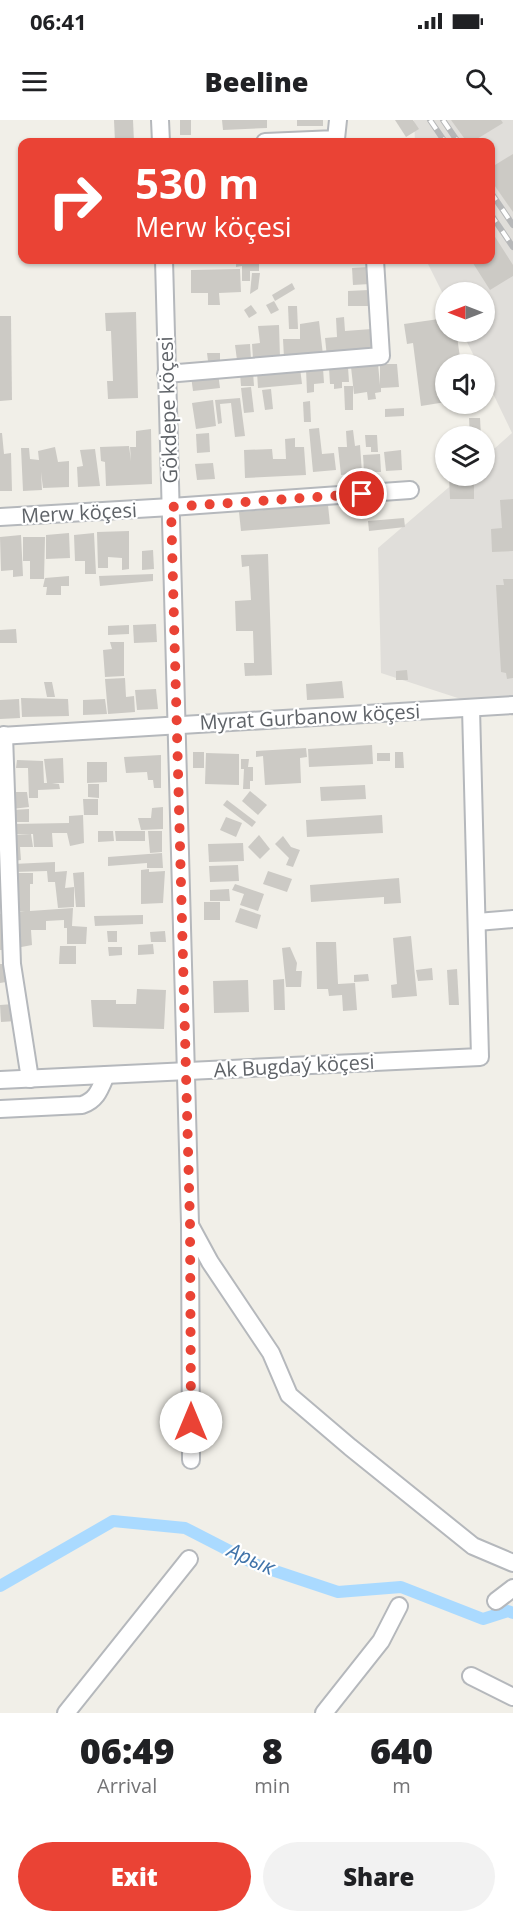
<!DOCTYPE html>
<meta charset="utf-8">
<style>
body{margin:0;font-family:"Open Sans",sans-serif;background:#f2f2f2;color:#202124;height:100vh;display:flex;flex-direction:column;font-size:22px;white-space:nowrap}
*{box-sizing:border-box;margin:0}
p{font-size:20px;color:#757577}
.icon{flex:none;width:33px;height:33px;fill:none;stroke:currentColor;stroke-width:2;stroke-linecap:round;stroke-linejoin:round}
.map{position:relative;height:1593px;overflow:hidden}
.drawer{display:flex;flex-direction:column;background:#fff;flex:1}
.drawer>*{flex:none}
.banner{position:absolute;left:18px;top:18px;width:477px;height:126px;border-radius:12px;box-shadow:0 2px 4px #0004;background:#ea4335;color:#fff;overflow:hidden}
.needle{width:39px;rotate:270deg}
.fabs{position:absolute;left:435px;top:162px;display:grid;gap:12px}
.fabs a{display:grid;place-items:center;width:60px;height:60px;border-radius:50%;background:#fff;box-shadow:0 2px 4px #0004;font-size:30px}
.pin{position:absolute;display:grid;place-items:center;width:51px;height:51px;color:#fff;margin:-26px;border:3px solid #fff;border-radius:50%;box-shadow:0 2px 6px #0007}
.me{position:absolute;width:66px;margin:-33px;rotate:0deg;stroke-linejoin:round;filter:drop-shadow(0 0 4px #0008)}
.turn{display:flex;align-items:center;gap:21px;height:126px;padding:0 18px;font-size:27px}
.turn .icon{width:78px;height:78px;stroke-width:2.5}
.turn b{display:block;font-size:42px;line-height:51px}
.eta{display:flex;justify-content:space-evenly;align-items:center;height:102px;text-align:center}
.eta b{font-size:36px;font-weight:800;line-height:42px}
.primary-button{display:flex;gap:12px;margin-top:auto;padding:12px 18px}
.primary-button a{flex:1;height:69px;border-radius:36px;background:#ea4335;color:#fff;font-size:24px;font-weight:800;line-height:69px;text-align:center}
.primary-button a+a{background:#f2f2f2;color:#202124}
.status{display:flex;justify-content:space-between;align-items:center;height:42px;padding:0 30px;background:#fff;direction:ltr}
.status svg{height:16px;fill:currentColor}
header{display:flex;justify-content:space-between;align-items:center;height:78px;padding:0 18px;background:#fff;font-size:27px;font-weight:800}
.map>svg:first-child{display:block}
.industrial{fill:#e0deda}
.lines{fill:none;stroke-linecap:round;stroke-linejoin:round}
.canal{stroke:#aadaff;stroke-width:12}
.building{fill:#cccac5}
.minor-casing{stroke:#b5b8bc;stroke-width:20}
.minor{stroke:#fff;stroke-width:16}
.rail-casing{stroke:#b6b7b8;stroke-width:6}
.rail{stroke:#fff;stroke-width:4;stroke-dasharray:11;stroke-linecap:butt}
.route{stroke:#ea4335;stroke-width:10;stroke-dasharray:0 18}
.labels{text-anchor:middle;stroke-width:4.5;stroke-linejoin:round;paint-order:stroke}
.street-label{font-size:20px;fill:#5f6368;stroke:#fff}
.water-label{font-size:21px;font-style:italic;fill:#4174aa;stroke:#fff}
</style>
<div class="status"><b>06:41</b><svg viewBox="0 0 49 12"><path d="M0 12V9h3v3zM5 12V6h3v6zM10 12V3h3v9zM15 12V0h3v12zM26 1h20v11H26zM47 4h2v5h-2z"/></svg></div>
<header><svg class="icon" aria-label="menu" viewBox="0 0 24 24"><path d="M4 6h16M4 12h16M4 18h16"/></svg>Beeline<svg class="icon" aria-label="search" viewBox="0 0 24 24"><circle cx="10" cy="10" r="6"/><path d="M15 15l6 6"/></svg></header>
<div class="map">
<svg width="513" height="1593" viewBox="0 0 513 1593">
<rect width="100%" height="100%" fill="#f1efe8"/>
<polygon class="industrial" points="414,0 513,0 513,596 381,553 378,428 462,356 484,356 485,337 512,313 485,257 484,244 478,244 462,212 484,212 484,172 446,172 445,178 426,140 490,140 490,22 415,22"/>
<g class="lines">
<polyline class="canal" points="0,1466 113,1401 185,1408 257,1445 338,1472 401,1467 483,1499 508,1491 513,1493"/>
</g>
<g class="building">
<polygon points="114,0 133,0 134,22 115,22"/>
<rect x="180" y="0" width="11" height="15"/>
<polygon points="222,0 267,0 267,8 223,10"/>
<rect x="297" y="0" width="26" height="6"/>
<polygon points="395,0 413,0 419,9 406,17"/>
<polygon points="451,0 501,0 503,3 472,22 467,22"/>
<polygon points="513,34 513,92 490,59 490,48"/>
<polygon points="490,109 513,145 513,156 490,170 471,140 490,140"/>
<polygon points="236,140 259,140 259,151 250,151 250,161 242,161 242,146 236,147"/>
<polygon points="369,147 370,164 353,165 352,148"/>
<polygon points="240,149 241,172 219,173 220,185 208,185 208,173 191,173 191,150"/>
<polygon points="252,153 260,153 258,169 250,174"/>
<polygon points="292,163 295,169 275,181 272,175"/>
<polygon points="369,170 369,186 348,186 348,171"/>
<polygon points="274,181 279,190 271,194 266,185"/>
<polygon points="251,185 257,193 249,198 244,190"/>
<polygon points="288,186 297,186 298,209 289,209"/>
<polygon points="136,192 138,278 108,279 107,261 113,261 111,211 106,211 105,193"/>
<polygon points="0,196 11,196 12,280 0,281"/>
<polygon points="344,197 345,211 372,209 374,233 327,237 325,218 337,217 336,198"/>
<polygon points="446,198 446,212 452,212 453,217 457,217 461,244 446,244 446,282 421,286 413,223 407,224 404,204"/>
<polygon points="319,201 323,235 284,238 283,219 300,219 300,204"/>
<polygon points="279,205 280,238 253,239 252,224 260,223 258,206"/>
<polygon points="250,224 251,239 237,240 235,225"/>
<polygon points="207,233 220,233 220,241 208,241"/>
<polygon points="378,244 380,265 380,244 397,244 399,267 381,268 381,272 375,273 376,279 368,280 367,272 354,274 351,247"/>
<polygon points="348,247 349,262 342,262 342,268 334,269 334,264 330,264 329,248"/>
<polygon points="300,248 302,264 258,268 257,252"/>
<polygon points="323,248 324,263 314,264 314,272 307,273 306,249"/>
<polygon points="253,252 254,266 241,266 240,253"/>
<polygon points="218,253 220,268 193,271 191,256"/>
<polygon points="344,266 353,266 353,290 345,290"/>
<polygon points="251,267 254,292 244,293 241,268"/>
<polygon points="271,269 273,289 265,290 262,270"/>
<polygon points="240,278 245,316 235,317 231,283 220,284 222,303 218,304 215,280"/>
<polygon points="213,280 216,306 196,309 192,283"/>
<polygon points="310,281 311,302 304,302 303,282"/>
<polygon points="404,288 404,296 385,297 385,289"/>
<polygon points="469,298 480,298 481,316 470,316"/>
<polygon points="319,308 322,334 334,333 336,350 313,352 309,309"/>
<polygon points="151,309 152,364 106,366 105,342 101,341 100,327 129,326 131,341 130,327 136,327 136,311"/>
<polygon points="353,310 355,326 360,325 362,353 341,355 338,327 347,327 346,311"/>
<polygon points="0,313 2,313 4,334 11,333 12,371 0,371"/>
<polygon points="209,313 210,332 197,333 196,314"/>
<polygon points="365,315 377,315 378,332 371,332 371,327 366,327"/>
<polygon points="295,318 295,327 304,327 306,355 245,358 244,330 272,329 273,339 286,339 285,319"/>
<polygon points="55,327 58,342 69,341 69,367 43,368 41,352 42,370 23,371 21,328 29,328 30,339 39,340 38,331"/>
<polygon points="95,329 100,366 78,367 77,347 83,346 80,330"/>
<polygon points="401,330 402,350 386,351 384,332"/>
<polygon points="380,334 381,352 364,352 363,335"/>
<polygon points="213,343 215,359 197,360 195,344"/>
<polygon points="449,356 474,356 474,379 450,379"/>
<polygon points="513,379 513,431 492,432 491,409 502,408 500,380"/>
<polygon points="328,385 330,404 241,411 239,392"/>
<polygon points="404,398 405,407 369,411 368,401"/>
<polygon points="129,411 129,449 122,450 122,438 108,437 108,448 98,448 97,412"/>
<polygon points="69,413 70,438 46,439 46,415"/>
<polygon points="94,413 96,454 85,454 85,441 75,441 74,415"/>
<polygon points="21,415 23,456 13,457 13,450 1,451 0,417"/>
<polygon points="23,417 45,417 44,459 30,459 30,441 23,441"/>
<polygon points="153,430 154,449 142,450 142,431"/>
<polygon points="268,434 272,555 245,556 244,543 254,543 253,511 236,511 235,481 251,480 249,446 242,447 241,435"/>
<polygon points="153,454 153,461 100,466 99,456"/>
<polygon points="69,456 69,466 61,466 61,475 46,475 47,467 43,467 45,458"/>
<polygon points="503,459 513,459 513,558 507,559 506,553 501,552 496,465 504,465"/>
<polygon points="156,504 157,522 134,523 133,505"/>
<polygon points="129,505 129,514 108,515 108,506"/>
<polygon points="16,509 17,523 0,523 0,510"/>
<polygon points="110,522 124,522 124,556 105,557 103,530 112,529"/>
<polygon points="407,550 408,560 396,560 396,551"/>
<polygon points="125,558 126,577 134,576 135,592 108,594 105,559"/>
<polygon points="342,561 344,578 307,580 306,564"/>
<polygon points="44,562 52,562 55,577 47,577"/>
<polygon points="156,569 158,589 137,590 135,570"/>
<polygon points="21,578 68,579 69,596 22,597"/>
<polygon points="19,579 20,598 0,599 0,580"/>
<polygon points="105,579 107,594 83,595 83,580"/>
<polygon points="372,625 373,644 309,647 308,629"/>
<polygon points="306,628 307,637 300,638 301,663 265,665 263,636 256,637 256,631"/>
<rect x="193" y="632" width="11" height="16"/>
<polygon points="395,632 403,632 404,648 395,648"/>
<polygon points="206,633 239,634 239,665 205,664"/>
<rect x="377" y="633" width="13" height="8"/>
<polygon points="161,635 161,668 154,668 153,660 148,660 147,652 126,653 124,637"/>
<polygon points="63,638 64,663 52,663 59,664 60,669 38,670 38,678 29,678 28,648 16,648 17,640 43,641 44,663 47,663 44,639"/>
<polygon points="241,639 249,639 248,647 253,647 253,661 250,661 250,669 243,669 244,649 241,649"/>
<polygon points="87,642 107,642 107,662 87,663"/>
<polygon points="88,664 99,664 99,678 88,677"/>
<polygon points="365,665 366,679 321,681 320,667"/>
<polygon points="250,671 267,685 258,695 242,681"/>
<polygon points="11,672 27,672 29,687 12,689"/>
<polygon points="83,679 98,679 98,695 84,695"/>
<polygon points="227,680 256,702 252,707 223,685"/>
<polygon points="163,687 163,709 141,710 138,698 151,698 152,688"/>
<polygon points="29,689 29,702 13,702 12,690"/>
<polygon points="83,695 84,723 70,726 67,713 52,713 53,727 34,727 33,714 12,714 12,704 69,703 69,696"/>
<polygon points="382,695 383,713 307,717 306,700"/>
<polygon points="226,697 242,703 236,717 220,710"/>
<polygon points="98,711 113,711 114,721 98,722"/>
<polygon points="115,711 145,711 145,721 116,721"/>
<polygon points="148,711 162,711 162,732 150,733"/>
<polygon points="31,714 33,727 20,727 21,740 14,741 11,715"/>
<polygon points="259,715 270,729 260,739 248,727"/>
<polygon points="283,716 291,727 300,730 293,747 286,745 289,738 275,724"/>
<polygon points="243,723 244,741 209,742 208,724"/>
<polygon points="162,733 163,748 147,748 147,743 108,746 108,737"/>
<polygon points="55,742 55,752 67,751 65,768 74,767 74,787 58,788 55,762 48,762 47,751 14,752 13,744"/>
<polygon points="238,745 239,761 210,762 209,746"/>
<polygon points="149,749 149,752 165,751 163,783 141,784 141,750"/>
<polygon points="268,751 292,759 287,772 263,764"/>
<polygon points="84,752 85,787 76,787 73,753"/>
<polygon points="14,753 33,753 33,764 30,764 30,791 73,788 72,806 87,807 86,824 67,824 67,808 64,808 64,800 46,801 46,810 31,810 32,825 16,828 15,792 25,792 14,791"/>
<polygon points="399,758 401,783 384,784 384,777 311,782 310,765"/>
<polygon points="235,764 264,774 258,791 240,785 244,774 232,770"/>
<polygon points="229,769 230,781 210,781 210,770"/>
<rect x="204" y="782" width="16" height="18"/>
<polygon points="240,788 261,795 257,809 235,802"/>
<polygon points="0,794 6,795 6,830 0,830"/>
<polygon points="143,795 143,804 95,806 94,796"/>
<polygon points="107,811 117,811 117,822 108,822"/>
<polygon points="165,811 166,822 151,822 150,812"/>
<polygon points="411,816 417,876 392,878 391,865 397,864 393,818"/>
<polygon points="316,822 336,822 338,864 355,863 357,890 343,891 342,875 329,876 328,869 317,869"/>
<polygon points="153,824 154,834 138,835 138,825"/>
<polygon points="60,826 76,826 76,844 59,844"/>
<polygon points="108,827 122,827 122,835 109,836"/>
<polygon points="290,827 297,843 296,851 302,851 301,867 286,867 282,828"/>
<polygon points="0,844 6,844 6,862 0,863"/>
<polygon points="432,848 433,860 418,861 416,850"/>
<polygon points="457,849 459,885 449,885 447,850"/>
<polygon points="368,854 369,861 354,862 354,855"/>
<polygon points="284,859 285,890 274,890 273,860"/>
<polygon points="248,860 249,892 214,893 213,861"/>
<polygon points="137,869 166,870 164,909 93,907 91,880 116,880 116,884 136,884"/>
<polygon points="14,884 16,901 1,902 0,885"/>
</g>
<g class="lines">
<g class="minor-casing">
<g id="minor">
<polyline points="160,0 161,22"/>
<polyline points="265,22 336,19 338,0"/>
<polyline points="164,140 190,1104 191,1340"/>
<polyline points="166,254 381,236 375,140"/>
<polyline points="0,397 171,387 410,370"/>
<polyline points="4,615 12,844 30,959"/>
<polyline points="0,616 513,585"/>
<polyline points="477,802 513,799"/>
<polyline points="0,960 480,937 471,588"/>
<path d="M0,989l82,-4c15,-5 18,-16 24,-30"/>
<polyline points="191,1107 210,1142 271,1233 289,1275 350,1327 473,1426 513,1443"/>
<polyline points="496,1481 513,1468"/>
<polyline points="471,1556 513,1577"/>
<polyline points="66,1593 189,1439"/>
<polyline points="324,1593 381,1521 399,1486"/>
</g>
</g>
<use href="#minor" class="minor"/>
<g class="rail-casing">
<g id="rail">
<polyline points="430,0 445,22"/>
<polyline points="443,0 458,22"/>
<polyline points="490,71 513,105"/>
<polyline points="490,93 513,127"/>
</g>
</g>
<use href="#rail" class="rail"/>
</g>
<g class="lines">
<polyline class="route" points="191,1302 190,1104 171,387 362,374"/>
</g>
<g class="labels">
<g class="street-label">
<text transform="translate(168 290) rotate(-92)" y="7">Gökdepe köçesi</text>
<text transform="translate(79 393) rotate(-3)" y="7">Merw köçesi</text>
<text transform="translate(310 597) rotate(-3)" y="7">Myrat Gurbanow köçesi</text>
<text transform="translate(294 946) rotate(-3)" y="7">Ak Bugdaý köçesi</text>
</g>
<g class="water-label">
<text transform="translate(251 1439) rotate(24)" y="7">Арык</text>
</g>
</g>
</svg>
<div class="fabs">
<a><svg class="needle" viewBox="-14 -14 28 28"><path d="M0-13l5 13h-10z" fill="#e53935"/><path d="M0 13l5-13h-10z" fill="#757577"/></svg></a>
<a><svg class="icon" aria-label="sound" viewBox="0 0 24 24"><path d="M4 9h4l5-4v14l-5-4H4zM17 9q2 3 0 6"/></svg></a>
<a><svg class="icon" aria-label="layers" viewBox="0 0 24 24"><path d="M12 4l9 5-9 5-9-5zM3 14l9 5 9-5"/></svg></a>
</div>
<div class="pin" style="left:362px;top:374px;background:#d93025"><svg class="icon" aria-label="arrive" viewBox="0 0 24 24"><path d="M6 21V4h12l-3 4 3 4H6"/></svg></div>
<svg class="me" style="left:191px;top:1302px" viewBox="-20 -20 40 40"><circle r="19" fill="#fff"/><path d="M0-13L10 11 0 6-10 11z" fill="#ea4335"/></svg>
<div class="banner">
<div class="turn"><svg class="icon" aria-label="right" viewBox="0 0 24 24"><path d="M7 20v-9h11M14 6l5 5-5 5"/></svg><div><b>530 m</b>Merw köçesi</div></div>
</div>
</div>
<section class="drawer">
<div class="eta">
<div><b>06:49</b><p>Arrival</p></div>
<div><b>8</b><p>min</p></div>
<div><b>640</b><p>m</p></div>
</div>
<div class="primary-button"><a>Exit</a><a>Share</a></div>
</section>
